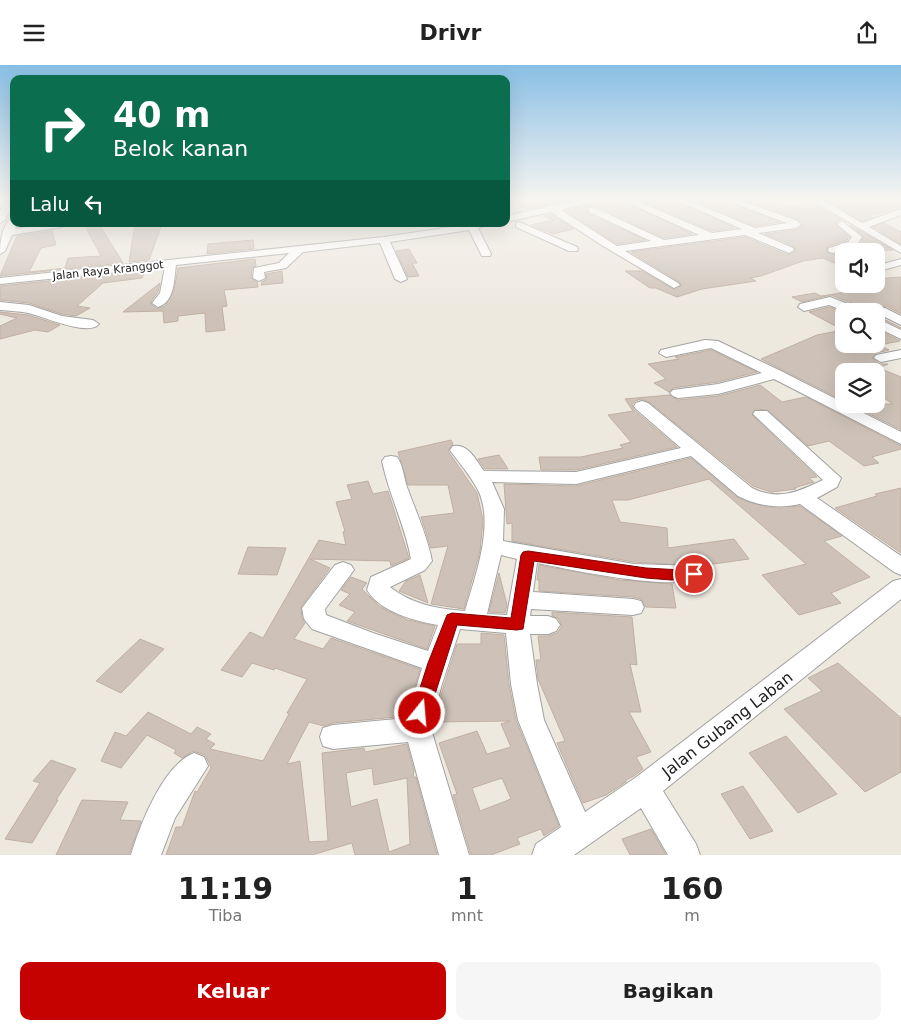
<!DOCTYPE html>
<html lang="id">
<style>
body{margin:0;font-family:"DejaVu Sans",sans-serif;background:#f6f6f6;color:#222;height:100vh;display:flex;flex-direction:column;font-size:19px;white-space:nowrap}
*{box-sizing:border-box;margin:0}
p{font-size:16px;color:#767676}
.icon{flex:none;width:28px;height:28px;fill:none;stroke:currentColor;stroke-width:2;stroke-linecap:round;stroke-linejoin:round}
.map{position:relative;height:790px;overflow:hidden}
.sheet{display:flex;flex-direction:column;background:#fff;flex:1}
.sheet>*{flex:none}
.top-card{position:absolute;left:10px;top:10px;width:500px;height:152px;border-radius:10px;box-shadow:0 5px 20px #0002;background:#0b6e4f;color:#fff;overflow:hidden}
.controls{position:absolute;left:835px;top:178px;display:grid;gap:10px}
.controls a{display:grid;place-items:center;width:50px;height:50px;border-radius:10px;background:#fff;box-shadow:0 5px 20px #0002;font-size:25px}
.pin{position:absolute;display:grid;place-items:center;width:42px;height:42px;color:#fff;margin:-21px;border:2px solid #fff;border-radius:50%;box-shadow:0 1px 5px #0007}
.me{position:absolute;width:55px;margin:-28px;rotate:17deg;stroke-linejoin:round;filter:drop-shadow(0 0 4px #0008)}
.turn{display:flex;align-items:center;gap:18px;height:105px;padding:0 20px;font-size:22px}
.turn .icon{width:65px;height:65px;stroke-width:2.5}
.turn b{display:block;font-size:35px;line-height:42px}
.then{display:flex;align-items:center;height:48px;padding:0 20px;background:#0003;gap:10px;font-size:19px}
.eta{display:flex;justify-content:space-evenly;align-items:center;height:85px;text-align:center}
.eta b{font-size:30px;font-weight:700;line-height:35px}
.button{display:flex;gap:10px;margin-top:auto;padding:10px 20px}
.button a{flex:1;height:58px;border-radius:10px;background:#c60200;color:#fff;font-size:20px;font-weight:700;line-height:58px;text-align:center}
.button a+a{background:#f6f6f6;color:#222}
header{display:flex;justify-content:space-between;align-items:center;height:65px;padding:0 20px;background:#fff;font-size:22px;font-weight:700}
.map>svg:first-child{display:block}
.building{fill:#cec2b8;stroke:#c0afa1;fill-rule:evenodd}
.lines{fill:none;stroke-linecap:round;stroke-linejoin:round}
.minor-casing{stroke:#a2a2a2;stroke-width:2}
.minor{fill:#fff;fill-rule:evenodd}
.route{fill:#c60200;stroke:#810100}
.labels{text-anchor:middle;stroke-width:4;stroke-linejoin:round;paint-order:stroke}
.far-street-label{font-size:11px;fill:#1b1b1b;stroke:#fff}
.near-street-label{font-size:16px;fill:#1b1b1b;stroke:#fff}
</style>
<header><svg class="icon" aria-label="menu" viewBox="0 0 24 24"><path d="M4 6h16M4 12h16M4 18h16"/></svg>Drivr<svg class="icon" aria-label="share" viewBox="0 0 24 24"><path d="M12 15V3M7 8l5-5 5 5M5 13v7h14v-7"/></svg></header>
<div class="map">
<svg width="901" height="790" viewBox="0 0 901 790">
<rect width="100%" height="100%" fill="#eee9df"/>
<g class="building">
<polygon points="513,134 574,134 528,144 518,140 523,139"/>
<polygon points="603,134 618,134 692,169 664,173 596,141 588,142 588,149 645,175 617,179 566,146"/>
<polygon points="638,134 671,134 735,163 712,166"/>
<polygon points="691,134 721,134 780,157 755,161"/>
<polygon points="742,134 767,134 792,142 811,138 841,154 836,157 836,160 849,172 847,175 828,181 826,186 833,190 844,187 844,197 836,199 823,193 803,196 761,211 750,213 756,216 702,224 677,232 656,223 650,223 625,206 642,206 675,225 682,220 679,217 631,187 745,172 788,190 795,187 794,181 765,169 797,165 803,160 800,155"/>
<polygon points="901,134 901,142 888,147 866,150 872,152 862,156 826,135"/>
<polygon points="551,149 574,164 553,169 531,160 554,155 544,151"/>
<polygon points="884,158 901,167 901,179 873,162"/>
<polygon points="84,159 99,159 123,198 0,211 17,171 52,166 56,180 41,183 29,207 65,203 68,193 101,191"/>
<polygon points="135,159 162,159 149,195 129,197"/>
<polygon points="850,160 893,185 845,186 858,182 864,172"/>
<polygon points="253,175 254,184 207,189 208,179"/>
<polygon points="409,184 417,198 412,198 419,211 408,212 396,186"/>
<polygon points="255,194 256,201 252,203 251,213 257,217 258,222 224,225 227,241 222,242 225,265 206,267 205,248 178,251 178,256 164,258 163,246 123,247 160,218 158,227 150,238 157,244 165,241 174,225 178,203"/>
<polygon points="145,206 142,213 103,218 77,241 90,243 76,251 62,249 29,238 0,235 0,221"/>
<polygon points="282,206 283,218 261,220 262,217 267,214 266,209"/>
<polygon points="901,212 901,249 886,241 881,242 877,246 880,252 901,263 876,251 876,246 862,246 859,241 831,230 802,237 792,232 815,228 821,231 835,229 876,220 876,214"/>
<polygon points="829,242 844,248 844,279 876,279 876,264 900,276 879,280 889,285 876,288 872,293 880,299 888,299 879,303 901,312 901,365 850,339 893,339 876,328 876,304 871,306 844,306 844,336 761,294 817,270 843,265 809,247"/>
<polygon points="0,247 28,250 60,260 48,267 35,265 0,274 0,261 17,253 0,249"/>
<polygon points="711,285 757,307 718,317 673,323 669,327 654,318 666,314 648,299 679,294 675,292"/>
<polygon points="760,320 782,337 806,332 901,381 901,384 872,392 879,398 864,401 829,376 808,381 768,345 755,344 752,350 817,412 809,413 814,417 794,423 796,424 771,427 753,421 649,337 641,334 635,336 632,340 634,345 677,382 576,405 541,405 539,392 581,392 623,383 620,380 631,377 608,350 633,346 625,334 670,330 678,335 718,331"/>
<polygon points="451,375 453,379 448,386 477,428 483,455 480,486 464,544 431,539 448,481 431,483 421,452 454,448 448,420 408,420 398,387"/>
<polygon points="499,390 508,404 485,404 478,394"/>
<polygon points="691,393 737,432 745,436 768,442 800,441 842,471 824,476 870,512 831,528 841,538 799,550 762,510 806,499 709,414 628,435 612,435 620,457 667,463 668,483 734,474 749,494 699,501 634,497 512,476 512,458 507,459 504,419 576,421"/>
<path d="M368,416l5,13 15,-3 21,67 -18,8 -1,-5 -80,-2 20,9 -29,39 1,12 3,4 -11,16 29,10 8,-11 89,31 -14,47 -73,7 -9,3 -15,-4 -22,42 13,-3 9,81 19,-1 -6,-88 42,-5 1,4 42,-8 7,27 -1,6h3l21,78h-82l-3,-12 -40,12h-146l10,-28h6l13,-36 2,1 14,-24 -1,-3 -5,-10 -12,-4 -11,7 -8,-5 2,-3 -29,-15 -26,33 -20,-7 14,-29 11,4 22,-24 43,22 6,-7 14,7 -5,5 9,5 -5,5 53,12 26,-47 -2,-1 20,-34 -32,-11 -1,2 -22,-7 -10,14 -21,-7 29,-38 13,6 56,-98 27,5 -3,-13 2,-1 -9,-29 16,-3 -5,-14zM372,703l2,17 33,-7 3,66 -21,8 -12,-53 -26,8 -5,-34z"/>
<polygon points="901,423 901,488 835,443 877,431 875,429"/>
<polygon points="248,482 286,483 277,510 238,509"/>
<polygon points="539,500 620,515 672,519 676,543 646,542 641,534 633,532 539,526 539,515 537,515"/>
<polygon points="499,508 507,540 505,548 489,547"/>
<polygon points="420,510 428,538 399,526 406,516"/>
<polygon points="351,512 367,518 362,524 379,541 388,546 408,555 435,561 427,584 347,556 355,547 339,540 350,529 341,525"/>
<polygon points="552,547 632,552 637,600 630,599 641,647 629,647 651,687 636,692 643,704 634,711 626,715 626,717 606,730 583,738 557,678 565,676 538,614 536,595 541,595 538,571 548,571 557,568 562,561 558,553 552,551"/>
<path d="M481,568l23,2 5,49 7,36 43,106 -15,10 -3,-7 -24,9 3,6 -29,11h-20l-18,-60 4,-1 -18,-51 38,-12 10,23 24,-7 -10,-23 9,-3 -76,1 9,-34 14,-44h24zM502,713l9,21 -31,12 -8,-23z"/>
<polygon points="140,574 164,584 121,628 96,616"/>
<polygon points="838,598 901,653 901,707 865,727 784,644 822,626 808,613"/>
<polygon points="786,671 837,729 798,748 749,688"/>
<polygon points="51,695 76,704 56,735 58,735 32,778 5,774 40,718 33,716"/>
<polygon points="743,721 773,766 750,774 721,729"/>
<polygon points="82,735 128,737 120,755 141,756 129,790 56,790"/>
<polygon points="651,764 666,790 630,790 622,774"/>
</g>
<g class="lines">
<g class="minor-casing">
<g id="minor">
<polygon points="7,134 14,134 14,137 5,155 0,158 0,146"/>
<polygon points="584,134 601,134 561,145 617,181 651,176 589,147 589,143 595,143 664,175 699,170 620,134 632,134 712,168 742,164 673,134 685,134 755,163 787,158 723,134 736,134 798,156 801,160 796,163 758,168 793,183 794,185 789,188 745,170 625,186 678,218 680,220 674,223 603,181 551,147 506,157 506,151"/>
<polygon points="810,134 821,134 862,158 901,144 901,150 869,162 901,181 901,188"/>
<path d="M14,152v7h3l-2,5 31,-5h21l-5,3 -50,8 -7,16 -5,3c0,-11 2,-32 14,-37z"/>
<polygon points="842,156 862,172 856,181 833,188 829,187 828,185 829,183 848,177 852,172 837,159"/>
<polygon points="519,157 577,182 578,184 577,186 569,186 516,162 516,158"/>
<path d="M471,159h19l-12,4 13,26 -1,2h-8l-13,-26 -79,12 17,37 -6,3 -6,-3 -15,-36 -77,9 -17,16 -22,4 1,6 -6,3 -6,-3 1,-10 25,-5 10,-10 -113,12c-2,14 -1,37 -18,42l-6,-4 8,-10 5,-26 -165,17v-6l384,-41z"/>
<polygon points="901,194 901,200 876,207 876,201"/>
<polygon points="844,219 856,219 856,220 850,223 846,222"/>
<polygon points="830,232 858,243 860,246 844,246 829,240 804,246 798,242 800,239"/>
<path d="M0,237l29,3 33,11 31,4 6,4c-10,13 -57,-8 -71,-11 -9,-2 -19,-2 -28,-3z"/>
<polygon points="885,243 901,251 901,260 881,250 879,247 881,244"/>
<polygon points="876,253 901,265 901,274 876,262"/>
<polygon points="705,275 718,276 781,306 901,367 901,379 774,314 718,329 678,333 673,331 670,328 673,325 718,319 762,308 711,283 666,292 659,288 661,285"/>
<polygon points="901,285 901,293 881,297 874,293 876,290"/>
<path d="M642,336l6,2 104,85c26,13 46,4 71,-8l-70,-66 2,-3h12l74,67 -4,9 -20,11 84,58v19l-7,-3 -94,-68c-22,5 -42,2 -62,-8l-47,-40 -115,28 -84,-2 12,27 -1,32 131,23 60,2 8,3 3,5 -3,5c-37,11 -125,-8 -165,-16l-4,29 100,7 8,2 3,6 -3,6 -8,2 -102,-6 -1,7h18l8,3 4,6 -4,6 -8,3h-18l7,50 7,36 41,92 50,-34 258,-197 8,-2v20l-238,192 33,53 4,11h-32l-27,-47 -67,47h-42l4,-11 25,-17 -43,-107 -7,-36 -5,-51 -46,-4 -19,58 -10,42 38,126h-30l-31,-113 -75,7 -10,-3 -3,-9 3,-9 10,-3 74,-7 15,-50 -110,-39 -8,-10 -2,-11 33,-43 8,-3 8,3 3,5 -29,39 1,6 47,18 55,18 10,-26c-23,-4 -58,-13 -71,-35l4,-13 40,-18c-6,-34 -22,-64 -29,-98l3,-4 6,-1 6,1c6,8 7,21 10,30 9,25 20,48 25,74l-7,9 -35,17c21,17 48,22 75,24 10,-34 29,-85 14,-119 -8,-16 -19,-28 -29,-42l3,-4c15,-3 23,14 31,25l92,1 105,-24 -45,-39 -2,-3 2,-3zM501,490l16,4 -10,56 -20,-1z"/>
<path d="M194,688l10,4 4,9 -33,52 -14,37h-30c9,-30 32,-90 63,-102z"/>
</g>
</g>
<use href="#minor" class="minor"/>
</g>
<linearGradient id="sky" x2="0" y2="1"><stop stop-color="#89bfe5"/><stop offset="0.55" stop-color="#f7f5f1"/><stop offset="1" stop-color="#f7f5f1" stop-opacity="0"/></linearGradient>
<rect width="901" height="245" fill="url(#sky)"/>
<polygon class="route" points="528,486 646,503 699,506 701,509 699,513 671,515 646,513 534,496 523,564 517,565 457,560 429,648 426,653 420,656 414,653 412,648 428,598 447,550 452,548 511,553 521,490 523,487"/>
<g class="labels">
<g class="far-street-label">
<text transform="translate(108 205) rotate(-6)" y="4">Jalan Raya Kranggot</text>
</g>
<g class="near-street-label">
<text transform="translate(727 659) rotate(-38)" y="6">Jalan Gubang Laban</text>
</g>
</g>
</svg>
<div class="controls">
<a><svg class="icon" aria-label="sound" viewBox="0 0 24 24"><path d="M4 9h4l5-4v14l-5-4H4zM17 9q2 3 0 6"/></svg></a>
<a><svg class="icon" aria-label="search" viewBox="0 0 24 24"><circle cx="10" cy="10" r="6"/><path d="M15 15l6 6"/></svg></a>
<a><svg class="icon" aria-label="layers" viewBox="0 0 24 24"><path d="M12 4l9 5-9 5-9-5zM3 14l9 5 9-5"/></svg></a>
</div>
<div class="pin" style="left:694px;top:509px;background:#d93025"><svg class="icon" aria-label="arrive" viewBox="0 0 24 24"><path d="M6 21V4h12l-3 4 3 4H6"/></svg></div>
<svg class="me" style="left:420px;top:648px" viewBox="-20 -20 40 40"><circle r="17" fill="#c60200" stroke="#fff" stroke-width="3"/><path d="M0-11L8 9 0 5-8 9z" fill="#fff"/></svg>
<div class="top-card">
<div class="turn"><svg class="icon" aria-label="right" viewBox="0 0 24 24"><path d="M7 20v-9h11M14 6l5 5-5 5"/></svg><div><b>40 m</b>Belok kanan</div></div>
<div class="then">Lalu<svg class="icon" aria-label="left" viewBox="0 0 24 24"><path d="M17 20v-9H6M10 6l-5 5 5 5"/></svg></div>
</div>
</div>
<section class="sheet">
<div class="eta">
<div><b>11:19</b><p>Tiba</p></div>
<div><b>1</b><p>mnt</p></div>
<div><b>160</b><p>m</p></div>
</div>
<div class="button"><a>Keluar</a><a>Bagikan</a></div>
</section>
